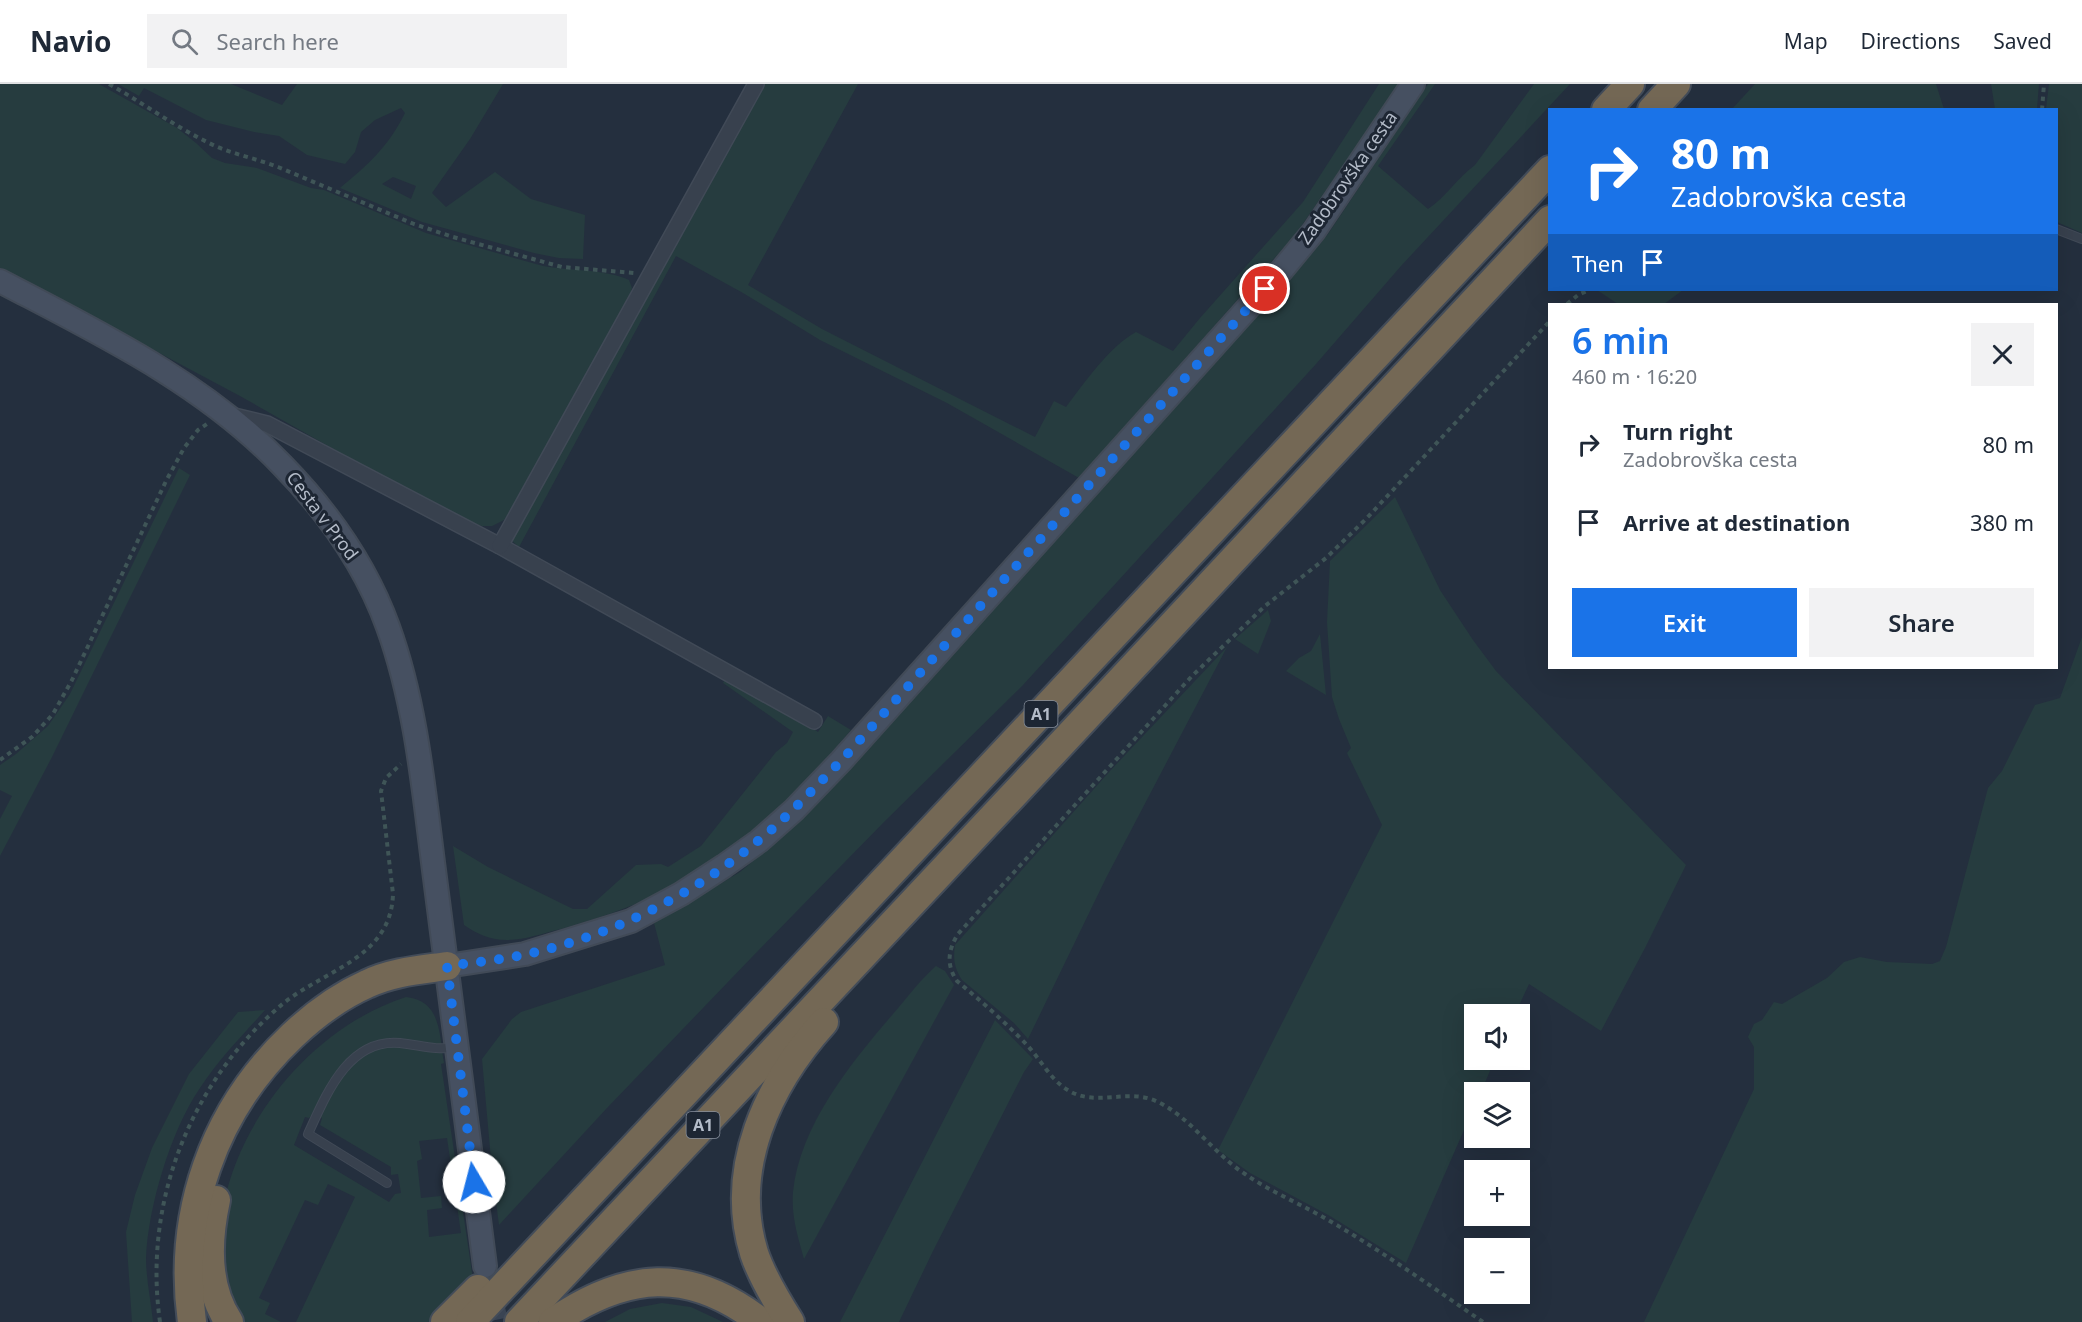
<!DOCTYPE html>
<meta charset="utf-8">
<style>
body{margin:0;font-family:"Noto Sans",sans-serif;background:#f2f2f3;color:#1f2937;height:100vh;display:flex;flex-direction:column;font-size:22px;white-space:nowrap}
*{box-sizing:border-box;margin:0}
p{font-size:20px;color:#747a83}
.icon{flex:none;width:33px;height:33px;fill:none;stroke:currentColor;stroke-width:2;stroke-linecap:round;stroke-linejoin:round}
.map{position:relative;flex:1;overflow:hidden}
.sheet{position:absolute;left:1548px;top:219px;width:510px;height:366px;display:flex;flex-direction:column;background:#fff;border-radius:0px;box-shadow:0 6px 24px #0002}
.sheet>*{flex:none}
.banner{position:absolute;left:1548px;top:24px;width:510px;height:183px;border-radius:0px;box-shadow:0 6px 24px #0002;background:#1a73e8;color:#fff;overflow:hidden}
.tools{position:absolute;left:1464px;top:920px;display:grid;gap:12px}
.tools a{display:grid;place-items:center;width:66px;height:66px;border-radius:0px;background:#fff;box-shadow:0 6px 24px #0002;font-size:30px}
.pin{position:absolute;display:grid;place-items:center;width:51px;height:51px;color:#fff;margin:-26px;border:3px solid #fff;border-radius:50%;box-shadow:0 2px 6px #0007}
.me{position:absolute;width:66px;margin:-33px;rotate:352deg;stroke-linejoin:round;filter:drop-shadow(0 0 4px #0008)}
.turn{display:flex;align-items:center;gap:21px;height:126px;padding:0 24px;font-size:27px}
.turn .icon{width:78px;height:78px;stroke-width:2.5}
.turn b{display:block;font-size:42px;line-height:51px}
.then{display:flex;align-items:center;height:57px;padding:0 24px;background:#0003;gap:12px;font-size:22px}
.round{display:grid;place-items:center;flex:none;width:63px;height:63px;border-radius:0px;background:#f2f2f3}
.summary{display:flex;align-items:center;justify-content:space-between;height:102px;padding:0 24px}
h1{font-size:36px;font-weight:600;line-height:45px;color:#1a73e8}
.cta{display:flex;gap:12px;margin-top:auto;padding:12px 24px}
.cta a{flex:1;height:69px;border-radius:0px;background:#1a73e8;color:#fff;font-size:24px;font-weight:600;line-height:69px;text-align:center}
.cta a+a{background:#f2f2f3;color:#1f2937}
ul{padding:0;list-style:none}
li{display:flex;align-items:center;gap:18px;height:78px;padding:0 24px}
li div{flex:1}
li b{display:block;font-size:22px}
li em{font-style:normal}
header{display:flex;align-items:center;gap:36px;box-sizing:border-box;height:84px;padding:0 30px;background:#fff;border-bottom:2px solid #e0e1e3}
header strong{font-size:28px}
nav{display:flex;gap:33px;margin-inline-start:auto;font-size:21px}
.search{width:420px;height:54px;background:#f2f2f3;display:flex;align-items:center;gap:15px;box-sizing:border-box;padding:0 21px;border-radius:0px;color:#747a83;font-size:22px}
.map>svg:first-child{display:block}
.green{fill:#263c3f;fill-rule:evenodd}
.lines{fill:none;stroke-linecap:round;stroke-linejoin:round}
.secondary-tunnel{stroke:#3a4453;stroke-width:22;stroke-dasharray:22 11;stroke-linecap:butt}
.lane-casing{stroke:#414a57;stroke-width:10}
.street-casing{stroke:#414a57;stroke-width:18}
.secondary-casing{stroke:#414a57;stroke-width:26}
.highway-casing{stroke:#434c59;stroke-width:32}
.path{stroke:#3f5557;stroke-width:4;stroke-dasharray:4.5 4.5;stroke-linecap:butt}
.lane{stroke:#38414e;stroke-width:8}
.street{stroke:#38414e;stroke-width:15}
.secondary{stroke:#465061;stroke-width:22}
.highway{stroke:#746855;stroke-width:28}
.route{stroke:#1a73e8;stroke-width:10;stroke-dasharray:0 18}
.labels{text-anchor:middle;stroke-width:6;stroke-linejoin:round;paint-order:stroke}
.shield{fill:#1d2633;stroke:#878f9c;stroke-width:1.5}
.shield-label{font-size:16px;font-weight:bold;fill:#b4bcc9}
.street-label{font-size:18px;fill:#b4bcc9;stroke:#1d2633}
</style>
<header>
<strong>Navio</strong>
<div class="search"><svg class="icon" aria-label="search" viewBox="0 0 24 24"><circle cx="10" cy="10" r="6"/><path d="M15 15l6 6"/></svg>Search here</div>
<nav><a>Map</a><a>Directions</a><a>Saved</a></nav>
</header>
<div class="map">
<svg width="2082" height="1238" viewBox="0 0 2082 1238">
<rect width="100%" height="100%" fill="#242f3e"/>
<g class="green">
<path d="M0,0h99l78,44 19,15 16,15 13,5 32,5 54,20 13,2 102,43 117,33c26,5 63,3 86,14l3,8 -4,16 -27,44 -89,161 -8,11 -12,6h-10l-12,-4 -73,-37 -157,-89 -240,-128z"/>
<path d="M118,0h113l51,21 15,-21h206l-33,55 -38,54 14,14 49,-35 36,27 54,16 -2,44 -24,-1 -25,-5 -112,-31 -82,-34c29,-24 48,-41 65,-75l-4,-5 -26,12 -14,12 -6,20 -10,12 -38,-9 -28,-19 -25,-4 -48,-12 -62,-32 -5,8zM393,93l23,9 -5,13 -29,-15z"/>
<path d="M763,0h95l-110,201 74,44 213,108 19,-36 12,6c19,-25 43,-60 70,-75l37,19 27,-33 103,-116 76,-118h19l-3,7 -100,144 -216,243 -132,-75 -127,-63 -77,-47 -67,-37 -157,291 -8,-7z"/>
<path d="M1428,0h7l-57,82 50,43c18,-12 29,-31 47,-44l59,-81h36l-169,182 -85,98 -293,321 -139,137 -132,135 -145,151 -108,117 -7,-54 -10,-112 30,-40 9,-7 144,-47 -11,-42 86,-51 31,-26 56,-53 487,-542 14,-17z"/>
<polygon points="1755,0 1936,0 1944,25 1732,25"/>
<polygon points="1991,0 2039,0 2037,25 1995,25"/>
<polygon points="2049,0 2082,0 2082,149 2057,138 2056,26 2046,25"/>
<polygon points="1597,206 1683,206 1664,220 1618,220"/>
<polygon points="179,384 190,391 52,673 0,772 0,735 12,712 0,706 0,681 16,670 48,642 70,610"/>
<polygon points="1395,413 1440,506 1473,556 1496,587 1686,781 1645,864 1601,947 1529,900 1515,930 1474,930 1474,975 1495,975 1481,1008 1474,1008 1474,1023 1406,1179 1330,1132 1250,1089 1218,1066 1382,741 1347,669 1351,664 1339,635 1332,613 1327,538 1330,477"/>
<polygon points="1268,526 1271,537 1258,570 1235,555"/>
<polygon points="1320,550 1326,611 1286,587 1299,574 1311,567"/>
<polygon points="2082,553 2082,1238 1644,1238 1754,1005 1754,963 1748,953 1754,940 1762,936 1774,918 1782,920 1827,894 1844,878 1860,873 1887,878 1932,880 1940,877 1946,863 1988,704 2002,687 2035,621 2060,614"/>
<path d="M1227,563l-121,231 -78,161 -14,-16 -52,-43c-8,-12 -9,-22 -7,-35l155,-174z"/>
<path d="M725,595l71,38 22,15 10,-16 23,14c-31,36 -62,73 -99,103 -28,22 -64,46 -96,62 -30,14 -63,25 -95,34 -17,4 -36,11 -54,11 -16,0 -30,-6 -43,-15l-11,-79 35,21 85,42h14l49,-44 25,-1 7,3 33,-21 75,-94 11,-9 6,-11 -70,-49z"/>
<path d="M936,882l9,5 9,14 -150,274c-6,-22 -13,-43 -11,-67 7,-67 58,-129 100,-178 14,-16 27,-34 43,-48z"/>
<path d="M406,913c36,4 33,38 38,66l-3,1 32,215 -41,43h-136l59,-125 -27,-13 -10,21 -13,-5 -46,98 11,5 -5,11 16,8h-42c-5,-11 -12,-22 -16,-33 -4,-13 0,-32 0,-46 0,-13 -2,-28 1,-41 20,-91 93,-176 182,-205zM313,1030l9,4 -2,7 71,42v8l7,-1 3,19 -6,1 -6,8 -95,-57 11,-28 4,1zM447,1054l14,95 -32,4 -2,-27 15,-2 -1,-12 -20,2 -4,-37 5,-2 -3,-18z"/>
<path d="M265,926c-22,25 -46,49 -65,78 -29,42 -52,119 -54,170 0,21 5,43 7,64h-21l-6,-90 9,-37 17,-47 37,-74 49,-62z"/>
<polygon points="995,936 1033,975 1024,988 933,1167 899,1238 840,1238"/>
<polygon points="662,1219 691,1223 723,1238 605,1238 630,1225"/>
</g>
<g class="lines">
<polyline class="secondary-tunnel" points="485,1182 497,1238"/>
<g class="lane-casing">
<g id="lane">
<polyline points="2056,145 2082,155"/>
<path d="M387,1099l-79,-49c18,-39 40,-96 92,-91 20,2 36,8 56,4"/>
</g>
</g>
<g class="street-casing">
<g id="street">
<polyline points="230,331 267,340 500,462 814,637"/>
<polyline points="500,462 756,0"/>
</g>
</g>
<g class="secondary-casing">
<g id="secondary">
<path d="M0,197c99,52 204,102 282,184 45,46 84,101 106,162 29,80 36,167 47,251 17,129 33,259 50,388"/>
<polyline points="447,882 525,870 631,837 681,810 724,782 759,757 794,726 841,677 1281,187 1314,147 1413,0"/>
</g>
</g>
<g class="highway-casing">
<g id="highway">
<polyline points="1606,26 1630,0"/>
<polyline points="1652,26 1676,0"/>
<path d="M216,1116c-9,41 -11,86 13,122"/>
<path d="M192,1238c-15,-108 21,-211 100,-286 21,-20 48,-40 75,-52 25,-12 52,-14 80,-18"/>
<polyline points="445,1238 478,1205"/>
<polyline points="470,1238 1550,86"/>
<polyline points="519,1238 1050,672 1550,136"/>
<path d="M553,1238c73,-50 136,-56 208,0"/>
<path d="M790,1238c-14,-22 -28,-45 -36,-69 -26,-85 14,-169 70,-231"/>
</g>
</g>
<g class="path">
<path d="M109,0c34,19 65,42 100,59 22,11 46,15 69,24l136,57 39,13 109,30 72,6"/>
<polyline points="2042,26 2044,0"/>
<polyline points="1567,220 1578,211 1589,206"/>
<polyline points="0,676 32,653 53,630 72,596 166,397 184,364 198,346 207,340"/>
<path d="M160,1238c-17,-118 29,-237 119,-315 42,-37 112,-47 114,-113l-12,-103 5,-13 15,-14"/>
<path d="M1483,1238c-51,-35 -101,-71 -155,-102 -27,-16 -57,-28 -83,-46 -31,-20 -54,-56 -87,-72 -32,-16 -65,9 -96,-16 -13,-10 -23,-28 -35,-41 -22,-23 -46,-44 -70,-64 -11,-16 -9,-31 1,-47l234,-258 73,-70 61,-48 40,-39 184,-198"/>
</g>
<use href="#lane" class="lane"/>
<use href="#street" class="street"/>
<use href="#secondary" class="secondary"/>
<use href="#highway" class="highway"/>
</g>
<g class="lines">
<path class="route" d="M474,1098l-27,-216c25,-3 51,-6 76,-11 86,-18 169,-59 236,-115 30,-24 55,-52 82,-79l424,-472"/>
</g>
<g class="labels">
<g class="shield">
<rect x="1024.5" y="617" width="33" height="26" rx="4.5"/>
<rect x="686.5" y="1028" width="33" height="26" rx="4.5"/>
</g>
<g class="shield-label">
<text x="1041" y="636">A1</text>
<text x="703" y="1047">A1</text>
</g>
<g class="street-label">
<text transform="translate(1348 94) rotate(-55)" y="6">Zadobrovška cesta</text>
<text transform="translate(322 432) rotate(53)" y="6">Cesta v Prod</text>
</g>
</g>
</svg>
<div class="tools">
<a><svg class="icon" aria-label="sound" viewBox="0 0 24 24"><path d="M4 9h4l5-4v14l-5-4H4zM17 9q2 3 0 6"/></svg></a>
<a><svg class="icon" aria-label="layers" viewBox="0 0 24 24"><path d="M12 4l9 5-9 5-9-5zM3 14l9 5 9-5"/></svg></a>
<a>+</a>
<a>−</a>
</div>
<div class="pin" style="left:1265px;top:205px;background:#d93025"><svg class="icon" aria-label="arrive" viewBox="0 0 24 24"><path d="M6 21V4h12l-3 4 3 4H6"/></svg></div>
<svg class="me" style="left:474px;top:1098px" viewBox="-20 -20 40 40"><circle r="19" fill="#fff"/><path d="M0-13L10 11 0 6-10 11z" fill="#1a73e8"/></svg>
<div class="banner">
<div class="turn"><svg class="icon" aria-label="right" viewBox="0 0 24 24"><path d="M7 20v-9h11M14 6l5 5-5 5"/></svg><div><b>80 m</b>Zadobrovška cesta</div></div>
<div class="then">Then<svg class="icon" aria-label="arrive" viewBox="0 0 24 24"><path d="M6 21V4h12l-3 4 3 4H6"/></svg></div>
</div>
<section class="sheet">
<div class="summary"><div><h1>6 min</h1><p>460 m · 16:20</p></div><a class="round"><svg class="icon" aria-label="close" viewBox="0 0 24 24"><path d="M6 6l12 12M18 6L6 18"/></svg></a></div>
<ul>
<li><svg class="icon" aria-label="right" viewBox="0 0 24 24"><path d="M7 20v-9h11M14 6l5 5-5 5"/></svg><div><b>Turn right</b><p>Zadobrovška cesta</p></div><em>80 m</em></li>
<li><svg class="icon" aria-label="arrive" viewBox="0 0 24 24"><path d="M6 21V4h12l-3 4 3 4H6"/></svg><div><b>Arrive at destination</b></div><em>380 m</em></li>
</ul>
<div class="cta"><a>Exit</a><a>Share</a></div>
</section>
</div>
